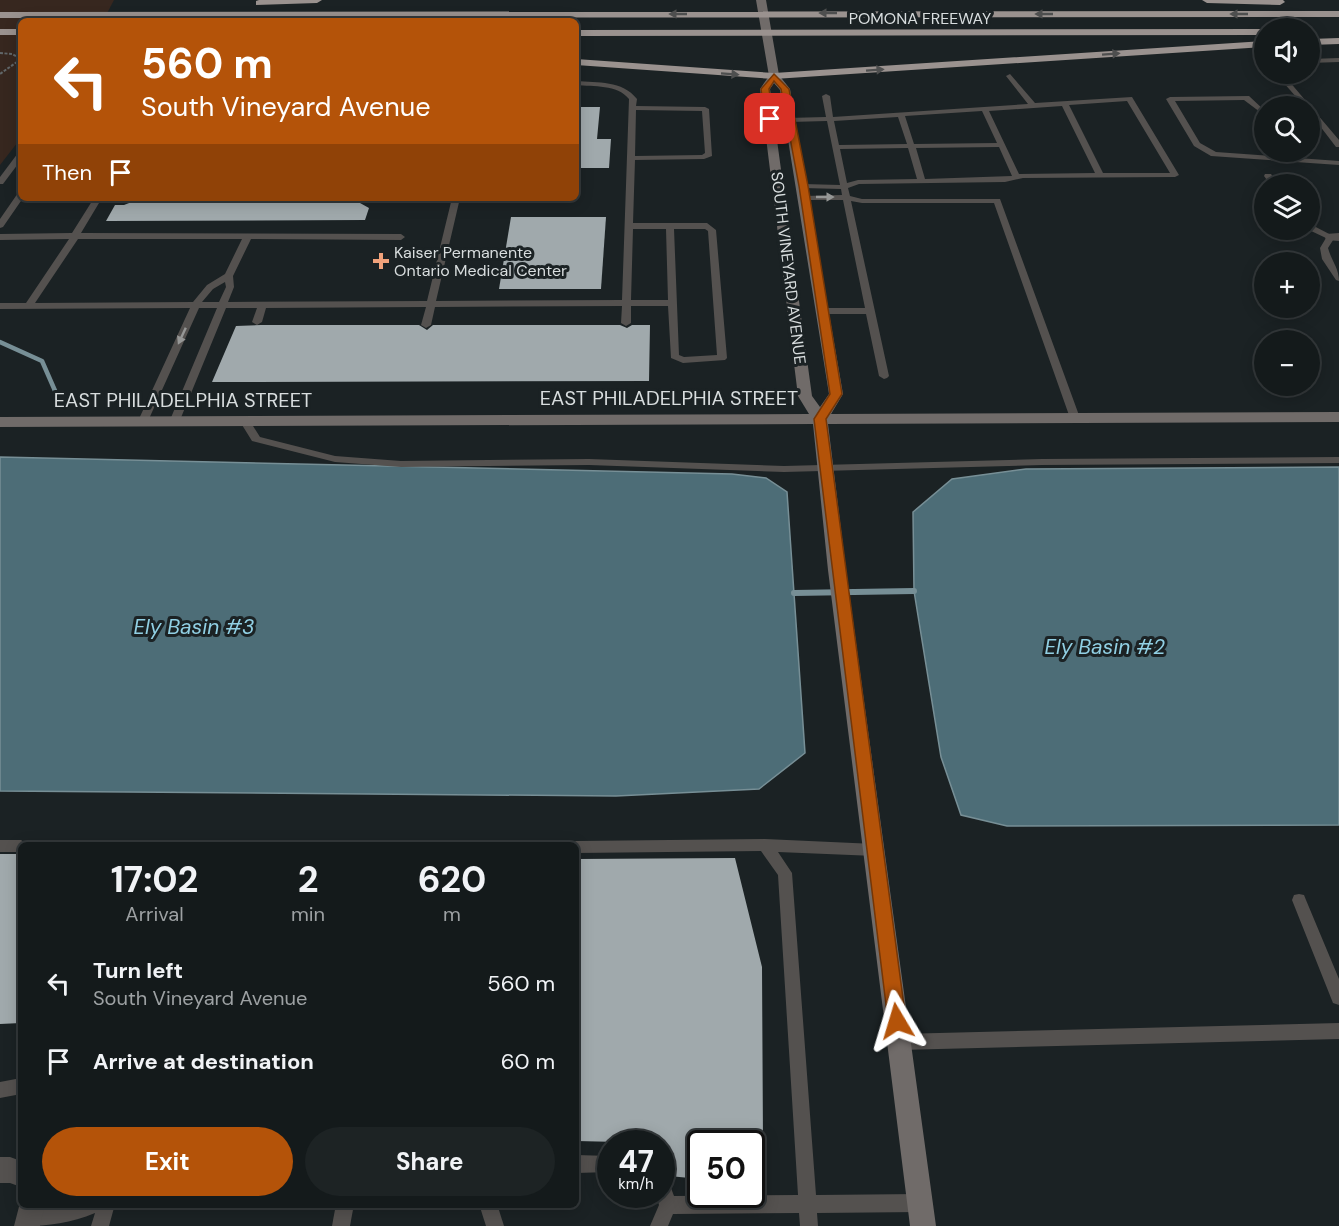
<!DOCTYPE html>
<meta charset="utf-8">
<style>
body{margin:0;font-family:"DM Sans",sans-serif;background:#1d2324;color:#f1f3f6;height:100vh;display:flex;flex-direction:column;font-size:22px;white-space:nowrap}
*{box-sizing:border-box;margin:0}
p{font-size:20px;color:#9da1a3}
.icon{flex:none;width:33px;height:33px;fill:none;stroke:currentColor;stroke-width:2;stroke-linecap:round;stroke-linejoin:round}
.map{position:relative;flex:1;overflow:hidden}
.drawer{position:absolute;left:18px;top:842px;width:561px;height:366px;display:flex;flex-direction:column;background:#141a1b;border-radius:9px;box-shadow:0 3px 15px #0003,0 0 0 2px #33383a}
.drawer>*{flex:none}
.hud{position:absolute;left:18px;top:18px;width:561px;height:183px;border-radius:9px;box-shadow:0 3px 15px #0003,0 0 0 2px #33383a;background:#b45309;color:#fff;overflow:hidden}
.tools{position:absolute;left:1254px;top:18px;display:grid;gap:12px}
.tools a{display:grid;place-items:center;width:66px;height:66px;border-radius:50%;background:#141a1b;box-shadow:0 3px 15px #0003,0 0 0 2px #33383a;font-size:30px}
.speed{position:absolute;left:597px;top:1130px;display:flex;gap:12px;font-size:30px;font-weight:700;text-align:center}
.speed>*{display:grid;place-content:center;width:78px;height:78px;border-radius:50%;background:#141a1b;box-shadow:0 3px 15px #0003,0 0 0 2px #33383a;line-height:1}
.speed small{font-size:15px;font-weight:400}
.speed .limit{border:3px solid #111;border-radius:9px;background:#fff;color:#111}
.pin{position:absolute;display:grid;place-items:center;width:51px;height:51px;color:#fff;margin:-26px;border-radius:12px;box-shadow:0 3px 9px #0006}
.me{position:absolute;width:66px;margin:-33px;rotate:353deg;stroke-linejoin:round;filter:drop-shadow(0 0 4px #0008)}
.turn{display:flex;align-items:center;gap:21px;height:126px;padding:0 24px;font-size:27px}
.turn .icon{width:78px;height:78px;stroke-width:2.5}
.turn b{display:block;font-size:42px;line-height:51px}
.then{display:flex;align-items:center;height:57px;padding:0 24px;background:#0003;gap:12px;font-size:22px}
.eta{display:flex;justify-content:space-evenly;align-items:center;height:102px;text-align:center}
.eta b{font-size:36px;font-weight:700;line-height:42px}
.action{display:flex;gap:12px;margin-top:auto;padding:12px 24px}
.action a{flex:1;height:69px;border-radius:36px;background:#b45309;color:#fff;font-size:24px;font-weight:700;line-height:69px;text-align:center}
.action a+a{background:#1d2324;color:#f1f3f6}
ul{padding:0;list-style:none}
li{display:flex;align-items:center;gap:18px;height:78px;padding:0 24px}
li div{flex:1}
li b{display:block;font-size:22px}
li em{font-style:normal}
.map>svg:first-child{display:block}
.green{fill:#37271f}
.water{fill:#4d6d77;stroke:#778f96;stroke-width:1.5}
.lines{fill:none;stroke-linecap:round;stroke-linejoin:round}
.stream-far1{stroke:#778f96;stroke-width:4.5}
.stream{stroke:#778f96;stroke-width:6}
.building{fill:#a0a9ac}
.path{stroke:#616769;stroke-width:2;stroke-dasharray:3 1.5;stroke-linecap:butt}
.lane{fill:#54514f;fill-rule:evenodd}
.street{fill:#54514f;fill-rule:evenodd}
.secondary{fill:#706b69;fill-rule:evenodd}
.highway{fill:#9a928f;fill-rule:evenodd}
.oneway{fill:#4e4f4f}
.oneway2{fill:#969796}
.route{fill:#b45309;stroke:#753606;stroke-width:1.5}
.poi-dot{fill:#f1a27b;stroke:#1b2224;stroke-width:2}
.labels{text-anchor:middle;stroke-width:6;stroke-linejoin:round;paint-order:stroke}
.far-street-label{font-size:16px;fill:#d8ddde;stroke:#1b2224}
.far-poi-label{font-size:16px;fill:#d8ddde;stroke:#1b2224;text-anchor:start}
.street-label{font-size:20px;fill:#d8ddde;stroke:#1b2224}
.water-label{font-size:21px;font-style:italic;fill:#91d0e4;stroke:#1b2224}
</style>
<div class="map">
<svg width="1339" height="1226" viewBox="0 0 1339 1226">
<rect width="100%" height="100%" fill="#1b2224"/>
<polygon class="green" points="0,0 114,0 103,21 21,21 21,138 0,165"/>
<g class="water">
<polygon points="0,457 732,474 766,478 787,492 805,753 759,789 616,796 0,791"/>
<polygon points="1339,467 1339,825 1007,826 961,815 941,757 914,591 913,512 952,479 1026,469"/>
</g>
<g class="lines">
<polyline class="stream-far1" points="0,342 42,361 56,393"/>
<polyline class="stream" points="794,593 914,591"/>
</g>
<g class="building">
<polygon points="576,107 600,107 597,139 611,139 609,168 576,168"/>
<polygon points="142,198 225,198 231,202 260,202 270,198 351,198 369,208 365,220 106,221 115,205 124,205"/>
<polygon points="511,217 606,217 601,289 499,289"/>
<polygon points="261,325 419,325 427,330 433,325 620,325 627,328 632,325 650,325 649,381 212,382 236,326"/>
<polygon points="0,854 21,854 21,1023 0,1024"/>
<polygon points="735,858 762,967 763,1143 700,1143 700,1179 669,1176 662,1166 662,1143 576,1141 576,859"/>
</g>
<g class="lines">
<polyline class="path" points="0,53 12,54 21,59 0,74"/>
<g class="lane">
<polygon points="1339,58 1339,62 1310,63 1310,59"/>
<path d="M1010,74l25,29 97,-6 47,78 -4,2 -152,1 -18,4 -146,2 -11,4 2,8 12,3h138l80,219 -5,3 -5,-3 -76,-215h-132l-11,-2 38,175 -2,2 -3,1 -5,-3 -13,-62h-44l-5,-3 5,-3h43l-22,-108h-39l-4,-2 4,-2 38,-1 -1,-6 -38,-1 -4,-2 4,-2 37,1 -13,-64 -37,1 -4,-2 1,-2 39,-1 -4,-21 4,-2 4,2 3,21 195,-13 -22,-28zM1127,101l43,72h-67l-34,-68zM1062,106l33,67 -76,1 -30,-63zM982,111l15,32 -83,1 -9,-28zM898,117l9,27 -68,1 -5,-24zM999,147l13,29 -87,3 -9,-31zM908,148l9,31 -59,1 -11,3 -7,-34z"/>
<polygon points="1276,74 1283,74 1339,140 1339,147 1336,147 1310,113 1310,106 1304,106"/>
<path d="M576,81c22,2 46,-1 61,18l-1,7 69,1 4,2 3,47 -8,3 -69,1 -2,63h74l9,7 11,128 -2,2 -42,3 -12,-5 -3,-52h-37v17l-5,3 -5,-3 1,-17 -187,1 -4,18 -5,3 -5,-3 5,-18 -160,1 -4,14 -5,3 -5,-3 5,-14h-31l-46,112 -5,3 -5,-3 47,-112h-18l-51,113 -5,3 -5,-3 52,-113 -190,1v-6h26l43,-64 -69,1v-6l72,-1 22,-35h8l-21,35 320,1 4,3 -4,3 -150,-1 -18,37 1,11 -6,15 199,-1 25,-103h8l-24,103 186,-1 7,-201c-12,-15 -35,-12 -53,-14zM636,110l66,1 3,42 -3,2 -67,1zM633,229h33l2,71h-37zM674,229h31l3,2 9,124 -33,2 -5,-2zM78,239h164l-17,35 -18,11 -14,17 -158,1zM225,282l1,5 -7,15h-17l11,-13z"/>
<polygon points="1249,96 1264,110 1264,115 1244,100 1175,101 1200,143 1216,152 1339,161 1339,165 1211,156 1194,146 1166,99 1170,97"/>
<polygon points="18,153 21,153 21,160 3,184 0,184 0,177"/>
<polygon points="1265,174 1271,174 1278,184 1270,184 1264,176"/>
<polygon points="18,193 21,193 21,198 23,198 3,227 0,228 0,219"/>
<path d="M1310,224l25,13 -7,11c3,12 11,20 11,33l-3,-1 -14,-21 -2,-11 6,-10 -17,-8z"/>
<polygon points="244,417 248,418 260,437 335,456 401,461 589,459 784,466 1042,459 1339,457 1339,463 1042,465 784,472 589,465 401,467 335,462 252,441 239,420"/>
<polygon points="765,839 875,844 880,846 882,850 880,854 875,856 778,852 792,873 816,1195 920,1194 926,1197 929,1203 926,1209 920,1212 817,1213 818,1226 800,1226 799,1213 673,1214 668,1226 650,1226 659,1205 656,1194 662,1194 662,1177 668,1180 674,1196 798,1195 778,875 761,851 576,853 576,844 570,844 576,841"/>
<polygon points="0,840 21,840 27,844 21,844 21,852 0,852"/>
<polygon points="1299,894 1304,895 1306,900 1339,979 1339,1005 1333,1003 1292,900 1294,895"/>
<polygon points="1339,1023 1339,1039 899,1050 893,1047 891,1042 893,1037 899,1034"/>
<polygon points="21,1078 21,1094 0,1098 0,1082"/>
<polygon points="576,1155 610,1156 610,1172 576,1173"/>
<path d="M71,1204h44l-6,22h-18l4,-13c-24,10 -46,13 -72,13l-3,-6 3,-6 6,-3z"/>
<polygon points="336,1204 354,1204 350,1226 332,1226"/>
<polygon points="479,1204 497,1204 504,1226 486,1226"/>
</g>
<g class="street">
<polygon points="1339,233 1339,241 1326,240 1325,237 1326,234"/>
<polygon points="0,1157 10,1157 21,1161 21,1187 10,1183 0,1183"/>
<polygon points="21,1199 21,1204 45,1204 40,1226 14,1226"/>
</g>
<path class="secondary" d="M756,0h10l13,75 11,14 53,305 -12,20 508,-2v10l-511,2 18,146 90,656h-26l-82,-656 -15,-146 -813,3v-10l809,-3 -11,-18 -38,-307 9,-13zM774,83l6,7 49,304 -9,13 -8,-11 -42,-307z"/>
<g class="highway">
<polygon points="259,0 322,0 317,3 256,5 256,1"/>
<polygon points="1202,0 1283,0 1285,2 1280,5 1207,3"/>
<polygon points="1339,11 1339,17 0,18 0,12"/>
<rect x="0" y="29" width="21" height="6"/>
<polygon points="1264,29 1264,35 576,36 576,30"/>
<polygon points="1339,38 1339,44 1310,45 1310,39"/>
<polygon points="1264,41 1264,47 774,79 576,65 576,59 774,73"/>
</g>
</g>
<defs><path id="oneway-solid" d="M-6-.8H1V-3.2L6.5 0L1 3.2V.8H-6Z" transform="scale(1.5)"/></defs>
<g class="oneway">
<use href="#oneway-solid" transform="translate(828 13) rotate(-180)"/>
<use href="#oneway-solid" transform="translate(678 14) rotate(180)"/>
<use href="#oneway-solid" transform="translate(1044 14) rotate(-180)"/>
<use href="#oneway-solid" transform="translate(1239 14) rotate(-180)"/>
<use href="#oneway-solid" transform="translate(1111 54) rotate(-4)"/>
<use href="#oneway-solid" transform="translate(875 70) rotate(-4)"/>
<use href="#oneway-solid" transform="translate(730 74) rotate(4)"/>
</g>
<g class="oneway2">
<use href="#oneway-solid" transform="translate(825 197)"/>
<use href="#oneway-solid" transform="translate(182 336) rotate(115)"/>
</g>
<polygon class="route" points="774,74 789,89 808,186 842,394 826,419 906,1021 903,1027 897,1029 890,1027 888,1021 814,419 830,394 799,186 781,89 774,81 769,89 774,119 770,122 765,119 761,89"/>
<path class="poi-dot" d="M378 252h6v6h6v6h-6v6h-6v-6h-6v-6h6z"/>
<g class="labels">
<g class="far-street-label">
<text x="920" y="24">POMONA FREEWAY</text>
<text transform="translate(789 268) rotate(83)" y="6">SOUTH VINEYARD AVENUE</text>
</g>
<g class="far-poi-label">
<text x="394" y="258">Kaiser Permanente<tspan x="394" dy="18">Ontario Medical Center</tspan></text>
</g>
<g class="street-label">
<text x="669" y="405">EAST PHILADELPHIA STREET</text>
<text x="183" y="407">EAST PHILADELPHIA STREET</text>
</g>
<g class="water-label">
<text x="194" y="634">Ely Basin #3</text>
<text x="1105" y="654">Ely Basin #2</text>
</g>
</g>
</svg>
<div class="tools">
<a><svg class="icon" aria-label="sound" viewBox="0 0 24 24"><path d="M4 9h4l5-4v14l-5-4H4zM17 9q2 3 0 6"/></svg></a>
<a><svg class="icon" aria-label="search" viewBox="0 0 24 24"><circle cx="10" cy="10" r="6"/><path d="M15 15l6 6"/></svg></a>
<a><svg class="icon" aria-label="layers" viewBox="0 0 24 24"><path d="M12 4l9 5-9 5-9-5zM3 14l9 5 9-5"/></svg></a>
<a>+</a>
<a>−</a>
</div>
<div class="speed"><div>47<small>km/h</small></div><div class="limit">50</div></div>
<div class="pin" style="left:770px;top:119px;background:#d93025"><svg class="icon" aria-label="arrive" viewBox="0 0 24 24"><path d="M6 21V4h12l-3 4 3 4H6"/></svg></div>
<svg class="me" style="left:897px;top:1021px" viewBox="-20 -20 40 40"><path d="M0-17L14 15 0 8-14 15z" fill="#b45309" stroke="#fff" stroke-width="4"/></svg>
<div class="hud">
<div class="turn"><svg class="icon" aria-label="left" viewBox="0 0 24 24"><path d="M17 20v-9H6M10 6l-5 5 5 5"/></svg><div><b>560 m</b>South Vineyard Avenue</div></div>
<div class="then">Then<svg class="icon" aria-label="arrive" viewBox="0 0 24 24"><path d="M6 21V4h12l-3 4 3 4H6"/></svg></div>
</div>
<section class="drawer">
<div class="eta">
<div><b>17:02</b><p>Arrival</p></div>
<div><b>2</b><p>min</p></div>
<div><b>620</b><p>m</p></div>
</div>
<ul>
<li><svg class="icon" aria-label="left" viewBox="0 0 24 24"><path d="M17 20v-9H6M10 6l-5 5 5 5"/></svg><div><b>Turn left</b><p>South Vineyard Avenue</p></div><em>560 m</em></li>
<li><svg class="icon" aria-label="arrive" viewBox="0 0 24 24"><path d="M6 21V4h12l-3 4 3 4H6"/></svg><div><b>Arrive at destination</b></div><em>60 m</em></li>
</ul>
<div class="action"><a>Exit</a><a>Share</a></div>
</section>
</div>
